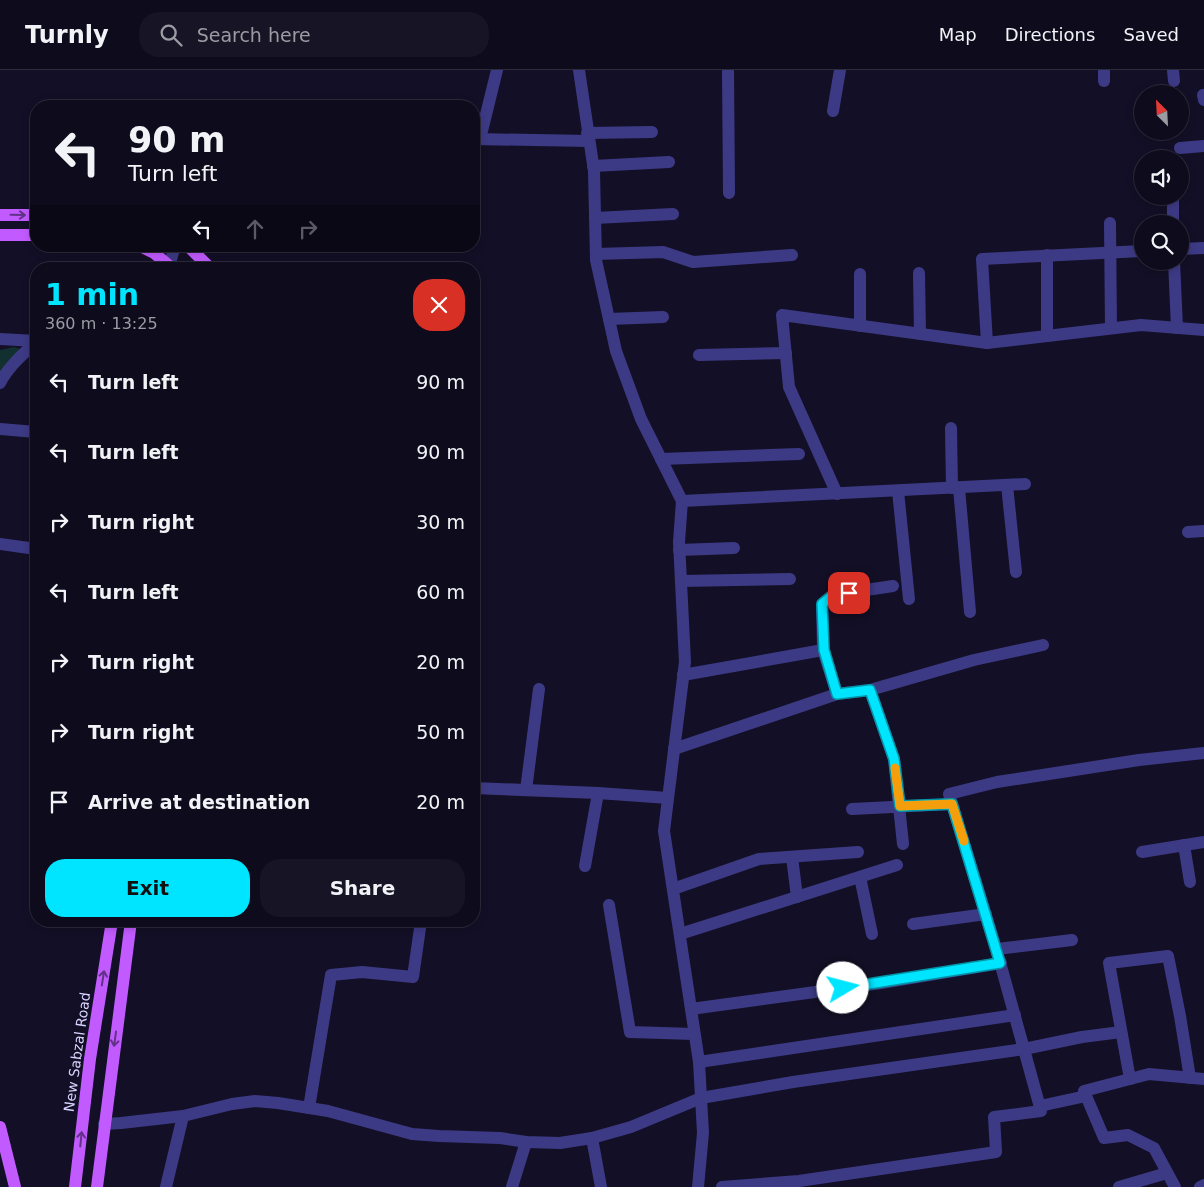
<!DOCTYPE html>
<meta charset="utf-8">
<style>
body{margin:0;font-family:"DejaVu Sans",sans-serif;background:#171425;color:#f1f3f6;height:100vh;display:flex;flex-direction:column;font-size:19px;white-space:nowrap}
*{box-sizing:border-box;margin:0}
p{font-size:16px;color:#9b9ba3}
.icon{flex:none;width:28px;height:28px;fill:none;stroke:currentColor;stroke-width:2;stroke-linecap:round;stroke-linejoin:round}
.map{position:relative;flex:1;overflow:hidden}
.drawer{position:absolute;left:30px;top:192px;width:450px;height:665px;display:flex;flex-direction:column;background:#0e0b1c;border-radius:20px;box-shadow:0 2px 8px #0003,0 0 0 1px #2e2b3b}
.drawer>*{flex:none}
.guide{position:absolute;left:30px;top:30px;width:450px;height:152px;border-radius:20px;box-shadow:0 2px 8px #0003,0 0 0 1px #2e2b3b;background:#0e0b1c;color:#f1f3f6;overflow:hidden}
.needle{width:32px;rotate:336deg}
.tools{position:absolute;left:1134px;top:15px;display:grid;gap:10px}
.tools a{display:grid;place-items:center;width:55px;height:55px;border-radius:50%;background:#0e0b1c;box-shadow:0 2px 8px #0003,0 0 0 1px #2e2b3b;font-size:25px}
.pin{position:absolute;display:grid;place-items:center;width:42px;height:42px;color:#fff;margin:-21px;border-radius:10px;box-shadow:0 2px 8px #0006}
.me{position:absolute;width:55px;margin:-28px;rotate:82deg;stroke-linejoin:round;filter:drop-shadow(0 0 4px #0008)}
.turn{display:flex;align-items:center;gap:18px;height:105px;padding:0 15px;font-size:22px}
.turn .icon{width:65px;height:65px;stroke-width:2.5}
.turn b{display:block;font-size:35px;line-height:42px}
.lanes{display:flex;align-items:center;height:48px;padding:0 15px;background:#0003;justify-content:center;gap:25px;direction:ltr}
.lanes .off{opacity:.35}
.round{display:grid;place-items:center;flex:none;width:52px;height:52px;border-radius:20px;background:#171425}
.head{display:flex;align-items:center;justify-content:space-between;height:85px;padding:0 15px}
h1{font-size:30px;font-weight:700;line-height:38px;color:#00e5ff}
.cta{display:flex;gap:10px;margin-top:auto;padding:10px 15px}
.cta a{flex:1;height:58px;border-radius:20px;background:#00e5ff;color:#111;font-size:20px;font-weight:700;line-height:58px;text-align:center}
.cta a+a{background:#171425;color:#f1f3f6}
ul{padding:0;list-style:none}
li{display:flex;align-items:center;gap:15px;height:70px;padding:0 15px}
li div{flex:1}
li b{display:block;font-size:19px}
li em{font-style:normal}
header{display:flex;align-items:center;gap:30px;box-sizing:border-box;height:70px;padding:0 25px;background:#0e0b1c;border-bottom:1px solid #2e2b3b}
header strong{font-size:24px}
nav{display:flex;gap:28px;margin-inline-start:auto;font-size:18px}
.search{width:350px;height:45px;background:#171425;display:flex;align-items:center;gap:12px;box-sizing:border-box;padding:0 18px;border-radius:20px;color:#9b9ba3;font-size:19px}
.map>svg:first-child{display:block}
.green{fill:#12302f}
.lines{fill:none;stroke-linecap:round;stroke-linejoin:round}
.minor{stroke:#3d3a85;stroke-width:12}
.major{stroke:#c25bff;stroke-width:12}
.oneway{stroke:#623188}
.route-casing{stroke:#0095a6;stroke-width:12}
.route{stroke:#00e5ff;stroke-width:9}
.slow{stroke:#f59e0b;stroke-width:9}
.labels{text-anchor:middle;stroke-width:4;stroke-linejoin:round;paint-order:stroke}
.street-label{font-size:14px;fill:#d9d4ff;stroke:#130f26}
</style>
<header>
<strong>Turnly</strong>
<div class="search"><svg class="icon" aria-label="search" viewBox="0 0 24 24"><circle cx="10" cy="10" r="6"/><path d="M15 15l6 6"/></svg>Search here</div>
<nav><a>Map</a><a>Directions</a><a>Saved</a></nav>
</header>
<div class="map">
<svg width="1204" height="1117" viewBox="0 0 1204 1117">
<rect width="100%" height="100%" fill="#130f26"/>
<polygon class="green" points="14,277 24,280 0,305 0,280"/>
<g class="lines">
<g class="minor">
<polyline points="579,0 594,101 596,190 616,281 641,349 682,431 679,472 685,592 664,761 699,992 703,1063 698,1117"/>
<polyline points="728,0 729,123"/>
<polyline points="1104,0 1104,11"/>
<polyline points="1173,0 1174,11"/>
<polyline points="1203,25 1204,30"/>
<polyline points="833,41 840,0"/>
<polyline points="587,63 652,62"/>
<polyline points="474,69 589,71"/>
<polyline points="480,69 497,0"/>
<polyline points="1180,78 1204,76"/>
<polyline points="593,96 669,92"/>
<polyline points="1173,126 1173,154"/>
<polyline points="595,148 673,144"/>
<polyline points="1110,153 1111,258"/>
<polyline points="1180,179 1204,178"/>
<polyline points="596,184 663,182 693,192 792,185"/>
<polyline points="1174,191 1177,258"/>
<polyline points="168,199 175,176"/>
<polyline points="919,203 920,264"/>
<polyline points="860,204 860,256"/>
<polyline points="609,249 663,247"/>
<polyline points="1047,266 1047,185"/>
<polyline points="0,269 36,271"/>
<polyline points="987,273 982,189 1142,181"/>
<polyline points="699,285 786,283"/>
<path d="M0,313c8,-16 24,-30 36,-41"/>
<polyline points="951,358 952,418"/>
<polyline points="0,359 36,362"/>
<polyline points="661,389 799,384"/>
<polyline points="1007,415 1016,502"/>
<polyline points="959,418 970,542"/>
<polyline points="898,421 909,529"/>
<polyline points="837,424 789,317 782,245 987,273 1141,255 1204,260"/>
<polyline points="682,431 1025,414"/>
<polyline points="1188,462 1204,461"/>
<polyline points="0,474 36,479"/>
<polyline points="679,480 734,478"/>
<polyline points="681,511 790,509"/>
<polyline points="683,605 823,580"/>
<polyline points="870,620 894,689 903,774"/>
<polyline points="837,624 823,580 822,534 833,525 893,516"/>
<polyline points="674,679 837,624 870,620 974,590 1043,575"/>
<polyline points="474,718 598,723 668,728"/>
<polyline points="526,720 539,619"/>
<polyline points="852,739 952,734"/>
<polyline points="1184,775 1190,812"/>
<polyline points="1142,782 1204,772"/>
<polyline points="792,787 797,827"/>
<polyline points="585,796 598,723"/>
<polyline points="860,807 872,864"/>
<polyline points="673,819 759,789 858,782"/>
<polyline points="609,835 630,962 694,964"/>
<polyline points="913,854 986,844"/>
<polyline points="680,864 897,795"/>
<polyline points="997,879 1072,870"/>
<polyline points="691,939 881,913 1001,893"/>
<polyline points="699,992 1015,945"/>
<polyline points="1130,1009 1109,893 1168,886 1180,946 1190,1008"/>
<polyline points="1040,1036 1086,1026"/>
<polyline points="309,1038 331,905 362,902 413,907 421,851"/>
<polyline points="104,1054 121,1053 183,1046 232,1034 255,1031 278,1033 328,1041 412,1064 439,1066 500,1068 526,1072 560,1073 592,1068 631,1057 701,1028 793,1012 1024,979 1082,967 1121,962"/>
<polyline points="592,1068 601,1117"/>
<polyline points="166,1117 183,1046"/>
<polyline points="512,1117 526,1072"/>
<polyline points="722,1117 799,1111 996,1082 994,1047 1041,1041 998,885 949,724 997,712 1139,690 1204,683"/>
<polyline points="1119,1117 1167,1103"/>
<polyline points="1175,1117 1154,1078 1128,1065 1104,1068 1084,1021 1149,1004 1204,1009"/>
<polyline points="1200,1117 1204,1115"/>
</g>
<g class="major">
<polyline points="0,145 36,145"/>
<polyline points="0,165 36,165"/>
<polyline points="140,176 154,183 173,199"/>
<polyline points="188,176 211,199"/>
<polyline points="0,1057 15,1117"/>
<polyline points="75,1117 90,989 112,851"/>
<polyline points="97,1117 131,851"/>
</g>
</g>
<defs><path id="oneway-shaft" d="M-6 0H5M1.5-3L5.5 0L1.5 3" fill="none" stroke-width="1.6" stroke-linecap="round" stroke-linejoin="round" transform="scale(1.25)"/></defs>
<g class="oneway">
<use href="#oneway-shaft" transform="translate(18 145) rotate(1)"/>
<use href="#oneway-shaft" transform="translate(103 908) rotate(-81)"/>
<use href="#oneway-shaft" transform="translate(115 969) rotate(98)"/>
<use href="#oneway-shaft" transform="translate(81 1069) rotate(-84)"/>
</g>
<g class="lines">
<g class="route-casing">
<polyline id="route" points="843,918 1000,893 952,734 900,736 894,689 870,620 837,624 824,580 822,534 833,525 849,523"/>
</g>
<use href="#route" class="route"/>
<polyline class="slow" points="895,698 900,736 952,734 964,771"/>
</g>
<g class="labels">
<g class="street-label">
<text transform="translate(77 982) rotate(-82)" y="5">New Sabzal Road</text>
</g>
</g>
</svg>
<div class="tools">
<a><svg class="needle" viewBox="-14 -14 28 28"><path d="M0-13l5 13h-10z" fill="#e53935"/><path d="M0 13l5-13h-10z" fill="#9b9ba3"/></svg></a>
<a><svg class="icon" aria-label="sound" viewBox="0 0 24 24"><path d="M4 9h4l5-4v14l-5-4H4zM17 9q2 3 0 6"/></svg></a>
<a><svg class="icon" aria-label="search" viewBox="0 0 24 24"><circle cx="10" cy="10" r="6"/><path d="M15 15l6 6"/></svg></a>
</div>
<div class="pin" style="left:849px;top:523px;background:#d93025"><svg class="icon" aria-label="arrive" viewBox="0 0 24 24"><path d="M6 21V4h12l-3 4 3 4H6"/></svg></div>
<svg class="me" style="left:843px;top:918px" viewBox="-20 -20 40 40"><circle r="19" fill="#fff"/><path d="M0-13L10 11 0 6-10 11z" fill="#00e5ff"/></svg>
<div class="guide">
<div class="turn"><svg class="icon" aria-label="left" viewBox="0 0 24 24"><path d="M17 20v-9H6M10 6l-5 5 5 5"/></svg><div><b>90 m</b>Turn left</div></div>
<div class="lanes"><svg class="icon" aria-label="left" viewBox="0 0 24 24"><path d="M17 20v-9H6M10 6l-5 5 5 5"/></svg><svg class="icon off" aria-label="ahead" viewBox="0 0 24 24"><path d="M12 20V5M6 11l6-6 6 6"/></svg><svg class="icon off" aria-label="right" viewBox="0 0 24 24"><path d="M7 20v-9h11M14 6l5 5-5 5"/></svg></div>
</div>
<section class="drawer">
<div class="head"><div><h1>1 min</h1><p>360 m · 13:25</p></div><a class="round" style="background:#d93025;color:#fff"><svg class="icon" aria-label="close" viewBox="0 0 24 24"><path d="M6 6l12 12M18 6L6 18"/></svg></a></div>
<ul>
<li><svg class="icon" aria-label="left" viewBox="0 0 24 24"><path d="M17 20v-9H6M10 6l-5 5 5 5"/></svg><div><b>Turn left</b></div><em>90 m</em></li>
<li><svg class="icon" aria-label="left" viewBox="0 0 24 24"><path d="M17 20v-9H6M10 6l-5 5 5 5"/></svg><div><b>Turn left</b></div><em>90 m</em></li>
<li><svg class="icon" aria-label="right" viewBox="0 0 24 24"><path d="M7 20v-9h11M14 6l5 5-5 5"/></svg><div><b>Turn right</b></div><em>30 m</em></li>
<li><svg class="icon" aria-label="left" viewBox="0 0 24 24"><path d="M17 20v-9H6M10 6l-5 5 5 5"/></svg><div><b>Turn left</b></div><em>60 m</em></li>
<li><svg class="icon" aria-label="right" viewBox="0 0 24 24"><path d="M7 20v-9h11M14 6l5 5-5 5"/></svg><div><b>Turn right</b></div><em>20 m</em></li>
<li><svg class="icon" aria-label="right" viewBox="0 0 24 24"><path d="M7 20v-9h11M14 6l5 5-5 5"/></svg><div><b>Turn right</b></div><em>50 m</em></li>
<li><svg class="icon" aria-label="arrive" viewBox="0 0 24 24"><path d="M6 21V4h12l-3 4 3 4H6"/></svg><div><b>Arrive at destination</b></div><em>20 m</em></li>
</ul>
<div class="cta"><a>Exit</a><a>Share</a></div>
</section>
</div>
